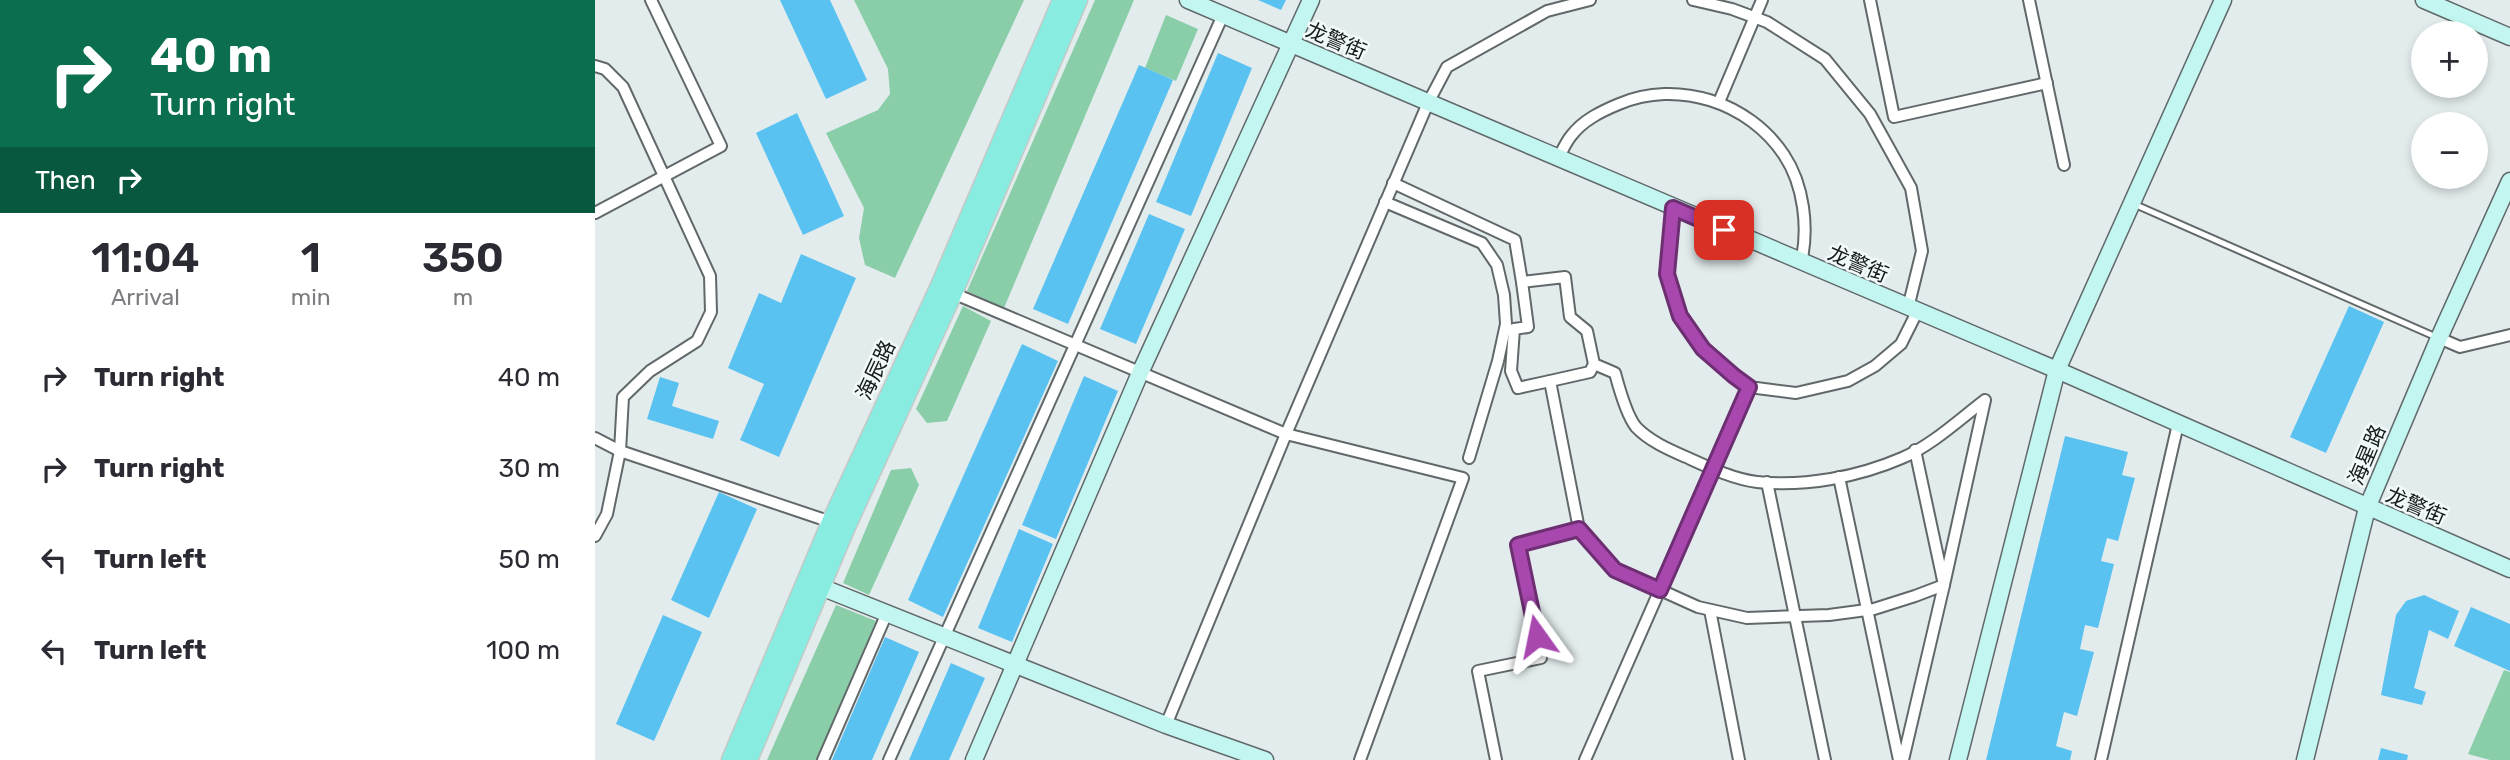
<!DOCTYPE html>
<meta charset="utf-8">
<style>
body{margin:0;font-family:Rubik,"Noto Sans SC",sans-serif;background:#f7f7f7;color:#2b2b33;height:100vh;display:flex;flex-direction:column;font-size:26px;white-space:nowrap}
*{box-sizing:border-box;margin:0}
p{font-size:23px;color:#7c7c81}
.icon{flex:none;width:38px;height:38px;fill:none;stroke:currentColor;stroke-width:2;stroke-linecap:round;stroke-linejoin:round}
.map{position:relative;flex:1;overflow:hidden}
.panel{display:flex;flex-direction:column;background:#fff;width:595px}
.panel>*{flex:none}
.top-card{background:#0b6e4f;color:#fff;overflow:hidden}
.tools{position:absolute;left:1816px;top:21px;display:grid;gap:14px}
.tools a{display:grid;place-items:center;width:77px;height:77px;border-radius:50%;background:#fff;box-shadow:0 4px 10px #0003;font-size:35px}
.pin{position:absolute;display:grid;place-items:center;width:60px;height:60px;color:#fff;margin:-30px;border-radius:14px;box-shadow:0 4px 10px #0006}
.me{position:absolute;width:77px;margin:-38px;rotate:348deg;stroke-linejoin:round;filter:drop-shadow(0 0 5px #0008)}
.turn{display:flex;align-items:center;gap:24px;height:147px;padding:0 35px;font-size:32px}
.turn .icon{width:91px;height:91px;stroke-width:2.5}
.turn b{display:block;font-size:49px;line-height:60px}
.then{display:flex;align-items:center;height:66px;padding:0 35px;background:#0003;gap:14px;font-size:26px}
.eta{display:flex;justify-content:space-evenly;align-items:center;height:119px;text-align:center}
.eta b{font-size:42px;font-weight:600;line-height:49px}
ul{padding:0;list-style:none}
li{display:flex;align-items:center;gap:21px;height:91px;padding:0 35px}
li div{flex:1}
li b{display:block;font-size:26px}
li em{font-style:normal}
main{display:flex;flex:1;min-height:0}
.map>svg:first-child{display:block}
.green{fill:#8acea9}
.building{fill:#5ac2f0}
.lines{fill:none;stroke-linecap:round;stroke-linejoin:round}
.lane-casing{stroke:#616869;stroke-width:9}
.street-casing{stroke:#616869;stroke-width:14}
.secondary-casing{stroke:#616869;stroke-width:19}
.primary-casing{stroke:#c7c8c8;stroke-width:21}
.lane{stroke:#fff;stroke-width:5}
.street{stroke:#fff;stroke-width:10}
.secondary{stroke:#c3f6f0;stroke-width:16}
.primary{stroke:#88ece0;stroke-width:18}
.route-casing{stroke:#6d2f72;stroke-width:18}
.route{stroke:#a848af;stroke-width:12}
.labels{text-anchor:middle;stroke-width:5;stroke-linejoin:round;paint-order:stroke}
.street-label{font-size:21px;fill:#16191a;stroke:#f1f9fa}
</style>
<main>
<section class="panel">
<div class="top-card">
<div class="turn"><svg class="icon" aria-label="right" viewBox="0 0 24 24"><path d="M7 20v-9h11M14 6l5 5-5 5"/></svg><div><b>40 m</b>Turn right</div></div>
<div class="then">Then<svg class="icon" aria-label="right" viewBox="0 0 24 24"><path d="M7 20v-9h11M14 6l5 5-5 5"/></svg></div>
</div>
<div class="eta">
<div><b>11:04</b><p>Arrival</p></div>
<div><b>1</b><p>min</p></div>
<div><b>350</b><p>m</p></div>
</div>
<ul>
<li><svg class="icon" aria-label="right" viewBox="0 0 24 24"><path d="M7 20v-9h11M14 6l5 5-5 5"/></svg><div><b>Turn right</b></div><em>40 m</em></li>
<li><svg class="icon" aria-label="right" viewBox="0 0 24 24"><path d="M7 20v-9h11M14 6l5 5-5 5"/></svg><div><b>Turn right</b></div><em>30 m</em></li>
<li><svg class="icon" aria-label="left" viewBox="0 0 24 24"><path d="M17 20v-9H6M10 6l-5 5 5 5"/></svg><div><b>Turn left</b></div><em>50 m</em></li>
<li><svg class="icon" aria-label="left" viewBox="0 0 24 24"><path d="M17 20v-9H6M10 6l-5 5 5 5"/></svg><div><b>Turn left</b></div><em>100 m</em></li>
</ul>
</section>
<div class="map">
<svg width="1915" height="760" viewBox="0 0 1915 760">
<rect width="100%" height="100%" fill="#e3eced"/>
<g class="green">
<polygon points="259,0 429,0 300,278 270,265 264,238 269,208 231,133 283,110 295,94 293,69"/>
<polygon points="500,0 539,0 409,308 372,291"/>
<polygon points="571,15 603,29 581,81 550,68"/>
<polygon points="368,306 396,321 352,421 332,423 321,409"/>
<polygon points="316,468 324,485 274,595 248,583 296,470"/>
<polygon points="241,605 281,621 221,760 172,760"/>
<polygon points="1909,670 1915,672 1915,760 1895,760 1873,754"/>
</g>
<g class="building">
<polygon points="185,0 235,0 272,80 231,99"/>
<polygon points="663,0 691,0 686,10"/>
<polygon points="623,53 657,68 596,216 561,202"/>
<polygon points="544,65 578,80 473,324 438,309"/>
<polygon points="202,113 249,216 208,235 161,133"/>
<polygon points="554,214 590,229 541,344 505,329"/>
<polygon points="206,254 261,278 184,457 145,440 169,384 133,368 164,293 186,303"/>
<polygon points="1754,306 1789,322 1731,453 1695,437"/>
<polygon points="427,344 463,361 348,617 313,600"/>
<polygon points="489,376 523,391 461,539 427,525"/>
<polygon points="65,377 84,383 77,406 124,421 118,439 52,419"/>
<polygon points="1470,436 1533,452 1527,475 1540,478 1523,541 1512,538 1506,561 1519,564 1503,628 1490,625 1485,649 1499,652 1482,716 1469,712 1461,746 1477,751 1475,760 1391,760"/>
<polygon points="124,492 162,509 114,618 76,600"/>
<polygon points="424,529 458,544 417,642 383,628"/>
<polygon points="1829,595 1864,611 1853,639 1834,630 1819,688 1831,692 1827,705 1786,695 1801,615 1811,601"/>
<polygon points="1876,607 1915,624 1915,671 1859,646"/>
<polygon points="68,615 107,632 59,741 21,724"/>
<polygon points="290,637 324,652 277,760 237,760"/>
<polygon points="356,663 390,678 354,760 314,760"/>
<polygon points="1786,748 1813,755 1812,760 1783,760"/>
</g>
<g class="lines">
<g class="lane-casing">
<polyline id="lane" points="1539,204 1841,337"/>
</g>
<g class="street-casing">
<g id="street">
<polyline points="1098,0 1137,9 1172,22 1230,59 1275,114 1316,188 1327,251 1313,308"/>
<polyline points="1275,0 1299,117 1452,83"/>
<polyline points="1434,0 1469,165"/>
<polyline points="0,66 10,69 28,87 115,276 116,312 102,341 55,371 28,397 25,451 0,438"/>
<polyline points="1124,102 1167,0"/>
<path d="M963,159c4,-8 8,-17 13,-23 12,-16 31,-25 48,-32 58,-25 130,-2 165,51 20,30 25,73 17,108"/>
<path d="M798,183l122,57 7,42 43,-5 5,40 17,14 7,33 -4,8 -40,9 29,148 37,41 82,37 49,11 82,-3 45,-6 41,-13 29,-11 41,-185c-25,19 -54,46 -83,58 -44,19 -97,29 -145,24 -24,-3 -49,-15 -71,-25 -16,-7 -37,-16 -50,-30 -9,-11 -17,-39 -21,-54l-21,-9"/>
<polyline points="790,202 887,243 902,265 909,295 911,324 903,361 874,458"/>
<polyline points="1078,208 1072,274 1085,315 1108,349 1138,376 1154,387 1201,393 1253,381 1280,366 1306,344 1322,312"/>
<polyline points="0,213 126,146 56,0"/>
<polyline points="927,282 933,327 919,329 916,371 923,388 955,381"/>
<polyline points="353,291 691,434 868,478 765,760"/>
<polyline points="1844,338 1865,347 1915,335"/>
<polyline points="1244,477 1304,760"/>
<polyline points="1172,482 1230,760"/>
<polyline points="0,536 12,514 25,451 242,524"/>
<polyline points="1115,610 1144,760"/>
<polyline points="571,725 691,434 833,103 852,67 952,11 995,0"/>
<polyline points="228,760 292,613"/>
<polyline points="294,760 628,15"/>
<polyline points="901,760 883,671 946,658 923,545 984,529"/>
<polyline points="990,760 1154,387"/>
<polyline points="1308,760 1349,585 1320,450"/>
<polyline points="1506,760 1583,424"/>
</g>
</g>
<g class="secondary-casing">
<g id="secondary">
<polyline points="593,0 1462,370 1915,569"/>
<polyline points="1829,0 1915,37"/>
<polyline points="216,583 571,725 670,760"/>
<polyline points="379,760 545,373 716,0"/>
<polyline points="1363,760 1462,370 1628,0"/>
<polyline points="1710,760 1772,508 1844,338 1915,181"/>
</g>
</g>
<g class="primary-casing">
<g id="primary">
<polyline points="136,760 236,522 344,288 467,0"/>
<polyline points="153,760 251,527 358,293 483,0"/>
</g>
</g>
<use href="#lane" class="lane"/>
<use href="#street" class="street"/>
<use href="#secondary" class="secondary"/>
<use href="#primary" class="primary"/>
</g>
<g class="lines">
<g class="route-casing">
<polyline id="route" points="942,636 923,545 984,529 1020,570 1065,590 1154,387 1139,376 1108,349 1085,316 1072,274 1078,208 1129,230"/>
</g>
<use href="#route" class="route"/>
</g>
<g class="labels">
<g class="street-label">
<text transform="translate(741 41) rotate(23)" y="7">龙警街</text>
<text transform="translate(1263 264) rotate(23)" y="7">龙警街</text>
<text transform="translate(281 370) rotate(-65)" y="7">海辰路</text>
<text transform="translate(1772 455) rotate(-67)" y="7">海星路</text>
<text transform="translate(1821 506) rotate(23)" y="7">龙警街</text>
</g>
</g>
</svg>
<div class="tools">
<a>+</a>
<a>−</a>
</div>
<div class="pin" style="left:1129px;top:230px;background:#d93025"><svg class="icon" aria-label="arrive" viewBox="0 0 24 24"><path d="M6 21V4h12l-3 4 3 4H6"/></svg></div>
<svg class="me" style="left:942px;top:636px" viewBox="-20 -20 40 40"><path d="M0-17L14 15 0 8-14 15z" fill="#a848af" stroke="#fff" stroke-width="4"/></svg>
</div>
</main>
